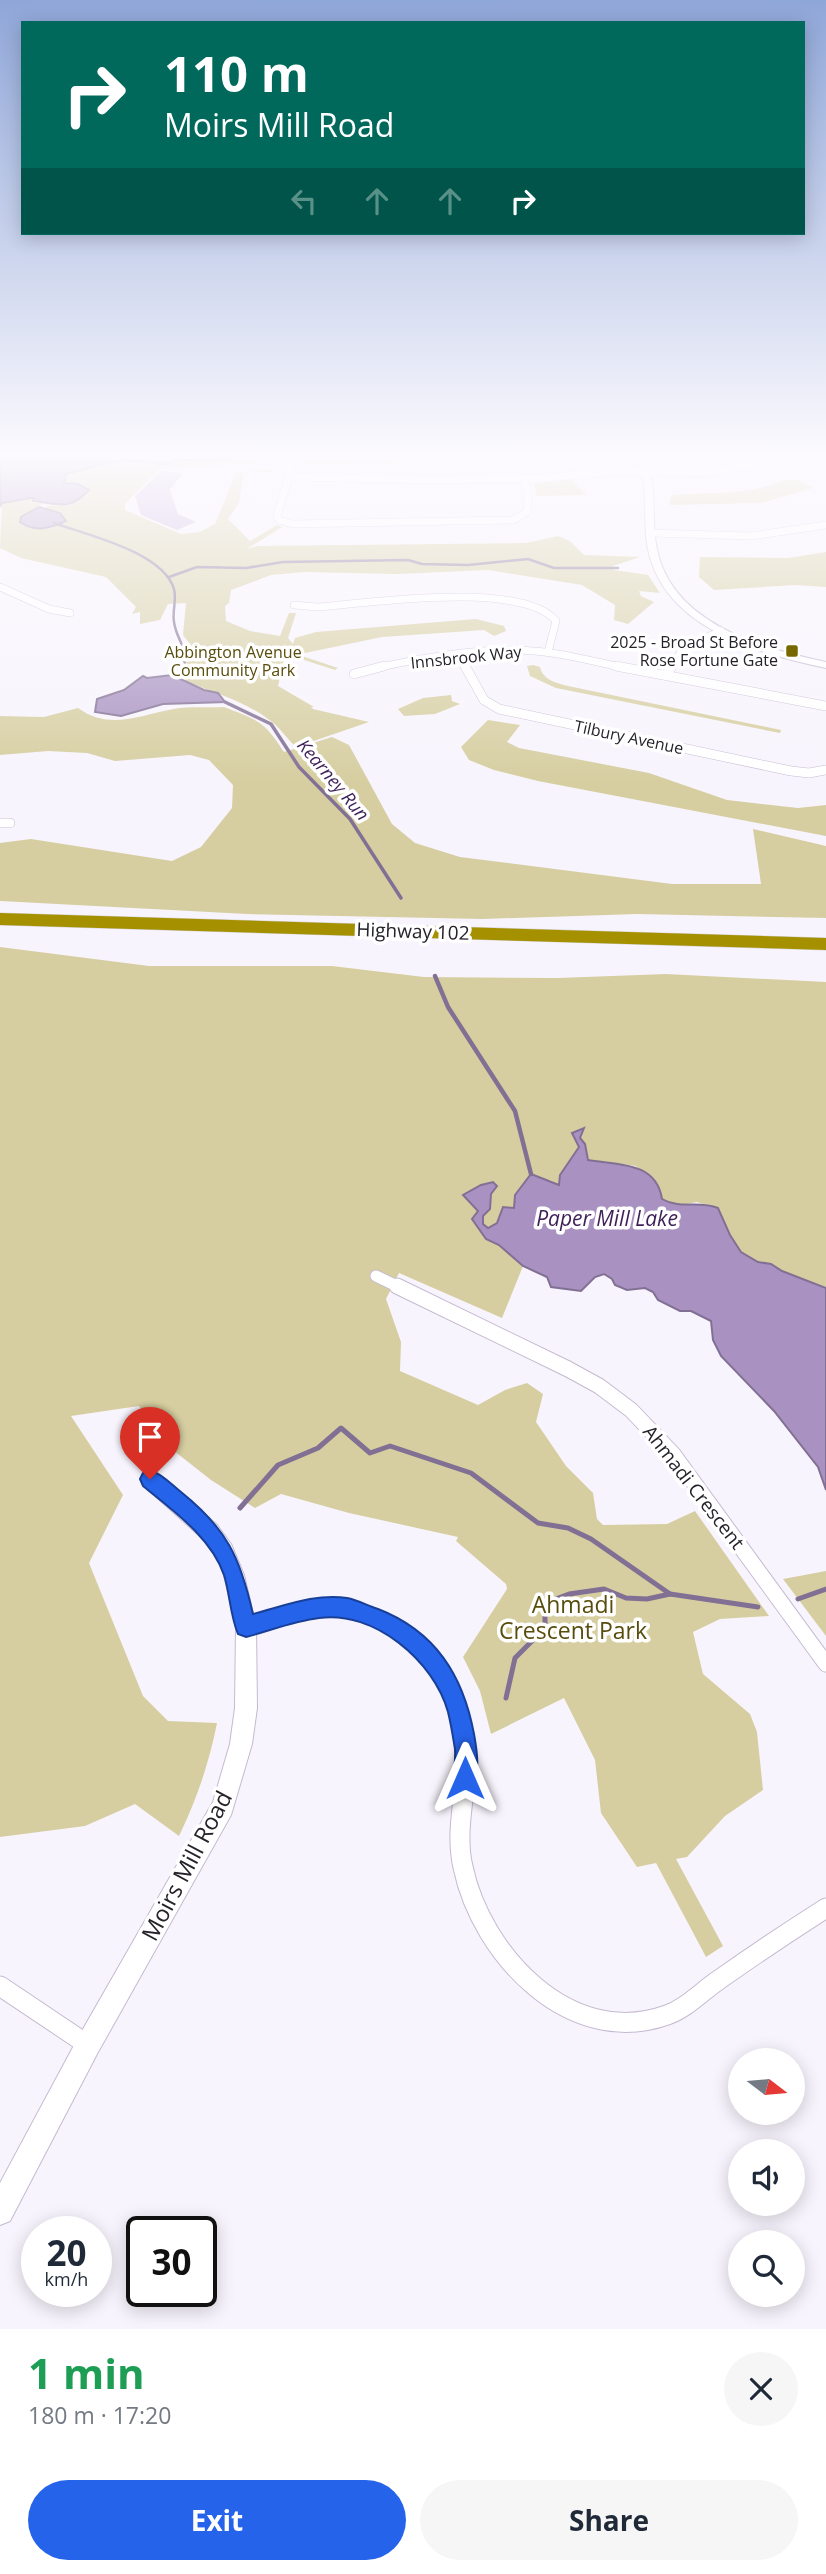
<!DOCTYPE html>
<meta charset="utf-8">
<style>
body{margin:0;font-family:"Open Sans",sans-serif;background:#f6f6f7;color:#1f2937;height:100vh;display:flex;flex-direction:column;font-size:26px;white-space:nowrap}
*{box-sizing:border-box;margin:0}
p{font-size:23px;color:#747a83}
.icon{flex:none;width:38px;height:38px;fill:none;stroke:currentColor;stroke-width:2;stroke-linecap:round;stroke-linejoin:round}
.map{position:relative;height:2329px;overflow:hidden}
.side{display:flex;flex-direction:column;background:#fff;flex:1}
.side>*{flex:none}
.hud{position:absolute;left:21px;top:21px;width:784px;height:214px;border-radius:0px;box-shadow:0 4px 18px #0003;background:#00695c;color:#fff;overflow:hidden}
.needle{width:46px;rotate:106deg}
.fabs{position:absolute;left:728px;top:2048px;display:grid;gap:14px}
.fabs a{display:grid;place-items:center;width:77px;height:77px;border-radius:50%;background:#fff;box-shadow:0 4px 18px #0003;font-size:35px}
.speed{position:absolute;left:21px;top:2216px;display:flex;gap:14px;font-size:35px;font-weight:700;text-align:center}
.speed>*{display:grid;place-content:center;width:91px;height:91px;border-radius:50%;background:#fff;box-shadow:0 4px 18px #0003;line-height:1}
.speed small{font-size:18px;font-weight:400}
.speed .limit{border:4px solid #111;border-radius:10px;background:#fff;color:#111}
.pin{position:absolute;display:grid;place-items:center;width:60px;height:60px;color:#fff;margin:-72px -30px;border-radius:50% 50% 50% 0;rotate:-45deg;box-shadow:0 0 7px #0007}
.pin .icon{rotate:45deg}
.me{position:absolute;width:77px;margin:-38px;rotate:0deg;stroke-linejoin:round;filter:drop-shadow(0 0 5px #0008)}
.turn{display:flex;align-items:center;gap:24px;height:147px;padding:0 28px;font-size:32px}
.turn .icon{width:91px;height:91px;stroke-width:2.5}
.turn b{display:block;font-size:49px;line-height:60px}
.lanes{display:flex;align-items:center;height:66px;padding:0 28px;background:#0003;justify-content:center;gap:35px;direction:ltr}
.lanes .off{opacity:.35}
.round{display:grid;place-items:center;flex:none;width:74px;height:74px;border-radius:37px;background:#f6f6f7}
.head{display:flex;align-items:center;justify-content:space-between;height:119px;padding:0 28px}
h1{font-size:42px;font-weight:700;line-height:52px;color:#1e9e55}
.button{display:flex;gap:14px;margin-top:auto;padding:14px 28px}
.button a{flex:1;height:80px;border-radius:42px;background:#2563eb;color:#fff;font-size:28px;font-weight:700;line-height:80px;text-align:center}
.button a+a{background:#f6f6f7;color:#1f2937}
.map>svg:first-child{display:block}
.green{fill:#d6cea0}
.water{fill:#a992c1;stroke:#827094;stroke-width:2}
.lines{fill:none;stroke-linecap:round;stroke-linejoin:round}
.stream-far3{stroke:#827094;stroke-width:2.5}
.stream-far2{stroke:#827094;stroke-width:3.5}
.stream-far1{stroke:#827094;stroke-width:4.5}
.stream{stroke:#827094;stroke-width:5}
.building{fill:#c3acdb}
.minor-far4-casing{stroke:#c5bad1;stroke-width:8}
.minor-far3-casing{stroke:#c5bad1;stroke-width:10}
.minor-far2-casing{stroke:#c5bad1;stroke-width:13}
.minor-far1-casing{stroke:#c5bad1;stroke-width:17}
.minor-casing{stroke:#c5bad1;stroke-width:21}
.tertiary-casing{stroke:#c5bad1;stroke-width:2}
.motorway-casing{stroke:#d4d3d4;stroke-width:1}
.minor-far4{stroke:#fff;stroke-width:7}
.minor-far3{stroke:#fff;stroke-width:9}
.minor-far2{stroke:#fff;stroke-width:11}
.minor-far1{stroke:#fff;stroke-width:15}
.minor{stroke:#fff;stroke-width:19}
.tertiary{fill:#fff;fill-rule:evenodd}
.motorway{fill:#a59000;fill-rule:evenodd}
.route{fill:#2563eb;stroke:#184099;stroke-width:2}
.poi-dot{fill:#786800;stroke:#fff;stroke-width:2.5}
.labels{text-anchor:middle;stroke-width:7;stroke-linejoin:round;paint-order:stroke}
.far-poi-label{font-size:16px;fill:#26222a;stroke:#fff;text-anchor:end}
.far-park-label{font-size:16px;fill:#584d0c;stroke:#fff}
.far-street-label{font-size:16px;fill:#26222a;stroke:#fff}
.far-water-label{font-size:18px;font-style:italic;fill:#3f1f58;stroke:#fff}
.street-label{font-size:19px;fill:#26222a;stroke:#fff}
.water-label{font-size:21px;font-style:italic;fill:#3f1f58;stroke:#fff}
.near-park-label{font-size:23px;fill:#584d0c;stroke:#fff}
.near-street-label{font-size:23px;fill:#26222a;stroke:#fff}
</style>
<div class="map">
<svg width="826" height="2329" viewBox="0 0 826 2329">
<rect width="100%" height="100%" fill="#f8f4fd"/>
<g class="green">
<path d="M100,459h169l8,3 -117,7 -35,35v6l56,24 19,-2 15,-8 21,-51 35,-4 4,3 -31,1 -5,30 -11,16 22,22 27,-16 5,2 -35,22 11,-3 268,-3 32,-7 12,5 14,14 56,2 -27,9 1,4 34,5 12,18 -21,-2 2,5 13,6 -26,22 -14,-4 1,-15 -33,-20 -94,-15 -91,4 -92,-2 -34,3 -40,15 -2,13 -4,3 1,15 24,10 30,5 9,-23h7l-8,25 5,6 2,-6 21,-6 160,-13 28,7 2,5 -12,5 -10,-6 -102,7 -77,16 -7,-3 4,6 36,12 -3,2 -34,-11h-17l-6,27 36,21h-3l2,2 56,13 -73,25c-10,-9 -17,-21 -28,-28 -25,-19 -58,-27 -86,-40l-2,-8 13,-23 -10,-13 3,-32 -18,1 -8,16 -20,4v-12l-8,2 4,-7 -30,-30 -85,-19 -21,-10 2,-45 32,-5 -4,5h13l-23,16 10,9 19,1 16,-8 -3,-7 -15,-4 -1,-4 24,-1 19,-15 -11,-6 -16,-1 4,-3 -2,-5c14,-9 32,-7 48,-14z"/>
<polygon points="301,459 568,459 543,462 304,464"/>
<polygon points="572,479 586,495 537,496 534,484"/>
<path d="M784,480h14l15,8 -52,15 -91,2 1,-10c38,-3 79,1 113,-15z"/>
<polygon points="826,552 826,587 796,585 714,590 699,577 700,557 788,558"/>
<path d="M533,665l7,2c3,13 16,16 28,19l213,44 -1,3 -224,-45 -26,-12 -3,-10z"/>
<polygon points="451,695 452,701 460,704 435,714 404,716 398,709 423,698"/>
<path d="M224,707c34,13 40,14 60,45l48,-15 17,8 43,79 23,19 45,14 212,27h89l-8,-55 73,17v72l-189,-4 -155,5 -235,-5 -247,-13v-58l31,-4 141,22 29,-14 31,-39 1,-23 -24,-25 -19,-5 -75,6 -28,-8 -39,-2 -48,4v-39l44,1 34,-9c32,23 61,7 96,1 15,-3 34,-1 50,-2z"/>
<polygon points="488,720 520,725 507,742 519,748 649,773 727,800 798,808 826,805 826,836 538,781 494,770 469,760 461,747"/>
<path d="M0,947l149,19h183l92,11 134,1 108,-4 160,8v306l-44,-17 -11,-7 -13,-2 -17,-10 -11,-17 -12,-27 -21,-6 -23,4 -12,-7 -26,-33 -48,-6 -3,-16 -5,-6 1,-6 -6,7 4,8 -19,28 -1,10 -9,-5 -36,20v8l-13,4 -4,11 -9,5 -5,-4v-8l7,-7 3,-27 -12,3 -3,26 8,28 13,6 24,21 -21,52 -103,-45 -13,26 15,43 -1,29 78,34 27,-15 22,-7 16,11 -7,28 30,44 27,27 4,26 6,6 64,-1 28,-13 74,105 -49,3 -27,13 10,42 47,40 7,18 6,58 -38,26 -38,41 -11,2 47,87 -17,11 -50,-94 -19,4 -36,-54 -6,-53 -31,-62 -73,36 -11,-43 -17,-34 44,-68 -1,-5 -50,-43 2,-4 -109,-24 -68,-19 -26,14 -44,-28 -42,-33 -30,-41 -68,10 52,79 -34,68 54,133 25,25 49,2c-8,40 -20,76 -38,113l-44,-32 -50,22 -85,11z"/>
<polygon points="826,1571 826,1636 783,1579"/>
</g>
<g class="water">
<path d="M0,459h100l13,3 -48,12 1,5 -3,4 15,1 11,6c-20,21 -28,14 -56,11l1,-3h-3l-29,5 -2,4z"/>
<path d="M39,507l21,6 6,8c-16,7 -30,12 -46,1l1,-5z"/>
<polygon points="172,675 204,690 218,693 225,702 163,704 121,716 95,712 97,699 124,690 143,676 147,678"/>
<path d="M584,1128l-4,10 5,6 3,16c29,5 68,1 74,39 19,11 36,1 56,9l12,27 11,17 17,10 13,2 11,7 44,17v202l-8,-23 -44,-56 -53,-55 -8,-16 -2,-19 -20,-10h-11l-22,-11 -5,-8 -8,-4 -18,2 -12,-5 -3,-6 -8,-5 -9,3 -14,14 -30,-4 -4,-10 -24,-11 -24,-21 -13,-6 -14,-20 6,-8 -15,-16 18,-10 12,-3 4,4 -6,8 -1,15 -7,7v8l5,4 9,-5 6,-16 11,1 1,-13 16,-21 28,11 1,-10 19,-28 -7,-14z"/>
</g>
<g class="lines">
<g class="stream-far3">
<polyline points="112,462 127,460 164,464 179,460 230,459"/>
<path d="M54,523c33,12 109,29 120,66 3,11 -2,22 0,33 3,20 13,21 10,46"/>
<polyline points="169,577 197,567 246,568 283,562 408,560 422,564 468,565 528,559 554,568 618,568"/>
</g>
<g class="stream-far2">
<polyline points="182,679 184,666"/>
<polyline points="225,702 271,724 299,767 350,819 401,898"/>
</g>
<polyline class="stream-far1" points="435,976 448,1007 515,1111 531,1174"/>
<g class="stream">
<polyline points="240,1508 278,1465 318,1448 341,1428 370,1453 390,1446 471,1473 538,1523 568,1528 591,1539 670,1594"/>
<polyline points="798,1599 826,1589"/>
<polyline points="506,1698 515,1658 545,1628 545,1603 569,1594 604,1589 626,1598 647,1599 670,1594 758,1607"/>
</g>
</g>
<polygon class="building" points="161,471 183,473 170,490 178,514 196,522 177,530 141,515 135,496"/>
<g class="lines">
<g class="minor-far4-casing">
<g id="minor-far4">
<polyline points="286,459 291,469 277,516 279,520 292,524 513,520 527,512 528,494 524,478"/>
<polyline points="288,477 435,480 544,478 620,471 709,473 778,460 799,459"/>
<polyline points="651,533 751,536 826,525"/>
<polyline points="0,587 49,609 70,613"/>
<path d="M294,605l23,2c51,-4 205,-27 239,14l-8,31"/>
<polyline points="459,656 466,668"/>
<path d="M376,668c50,-11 106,-21 158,-17 30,2 61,11 91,17"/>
<polyline points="671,668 683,648 721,631"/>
</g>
</g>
<g class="minor-far3-casing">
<g id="minor-far3">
<polyline points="465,666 484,700 499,709 791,771 809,773 826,770"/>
<polyline points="616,666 826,706"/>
<polyline points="354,674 384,666"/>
<polyline points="667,674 672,666"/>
<polyline points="0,823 10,823"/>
</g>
</g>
<g class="minor-far2-casing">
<polyline id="minor-far2" points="376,1276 401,1288"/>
</g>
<g class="minor-far1-casing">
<g id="minor-far1">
<polyline points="397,1286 568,1369 599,1386 631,1410 673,1454 826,1664"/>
<path d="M246,1627c25,-7 51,-20 77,-20 78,2 131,62 142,135"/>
</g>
</g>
<g class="minor-casing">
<g id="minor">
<path d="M465,1740c6,43 -12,84 -2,127 18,87 107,183 204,148 20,-7 35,-24 53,-36 34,-24 70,-48 106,-71"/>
<polyline points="0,1986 88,2045"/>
</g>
</g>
<g class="tertiary-casing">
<g id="tertiary">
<path d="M637,459h8c13,25 6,57 11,85 12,78 103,104 170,118v6c-70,-15 -166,-41 -179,-124 -4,-28 2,-60 -10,-85z"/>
<polygon points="150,1470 157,1473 217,1525 231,1544 244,1575 256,1627 257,1708 252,1744 231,1815 97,2054 10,2221 0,2225 0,2183 79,2036 213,1802 230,1744 235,1708 236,1627 224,1575 217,1558 203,1539 143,1485 140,1479 143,1473"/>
</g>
</g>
<g class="motorway-casing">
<polygon id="motorway" points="0,913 826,938 826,950 0,925"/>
</g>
<use href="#minor-far4" class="minor-far4"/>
<use href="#minor-far3" class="minor-far3"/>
<use href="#minor-far2" class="minor-far2"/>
<use href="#minor-far1" class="minor-far1"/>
<use href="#minor" class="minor"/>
<use href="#tertiary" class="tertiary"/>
<use href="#motorway" class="motorway"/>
</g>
<linearGradient id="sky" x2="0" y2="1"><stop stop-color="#8fa6d8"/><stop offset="0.58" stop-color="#fcfafe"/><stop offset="1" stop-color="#fcfafe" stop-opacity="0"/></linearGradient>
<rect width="826" height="785" fill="url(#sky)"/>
<path class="route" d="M150,1470c12,4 21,14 31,22 46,37 59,65 72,122 31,-8 63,-21 94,-16 11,2 21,8 31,11 57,22 85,66 96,125 3,17 6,36 -1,52l-8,4 -8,-4c-5,-12 -1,-24 -2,-37 -2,-12 -4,-25 -7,-37 -14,-51 -74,-102 -129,-94 -25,3 -50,13 -73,19l-8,-3c-8,-19 -8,-40 -14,-59 -13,-38 -52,-65 -81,-89l-3,-7 3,-6z"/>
<rect class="poi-dot" x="785" y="644" width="14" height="14" rx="3.5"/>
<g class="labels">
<g class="far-poi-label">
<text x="778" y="648">2025 - Broad St Before<tspan x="778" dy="18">Rose Fortune Gate</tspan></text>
</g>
<g class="far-park-label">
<text x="233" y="658">Abbington Avenue<tspan x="233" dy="18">Community Park</tspan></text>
</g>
<g class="far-street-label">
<text transform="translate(466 657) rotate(-6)" y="6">Innsbrook Way</text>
<text transform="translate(629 737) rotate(12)" y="6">Tilbury Avenue</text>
</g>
<g class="far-water-label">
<text transform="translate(333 780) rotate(50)" y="6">Kearney Run</text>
</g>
<g class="street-label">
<text transform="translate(413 931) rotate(2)" y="7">Highway 102</text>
<text transform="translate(694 1487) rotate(52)" y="7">Ahmadi Crescent</text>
</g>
<g class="water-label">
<text x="607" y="1226">Paper Mill Lake</text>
</g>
<g class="near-park-label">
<text x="573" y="1613">Ahmadi<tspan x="573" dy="26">Crescent Park</tspan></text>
</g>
<g class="near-street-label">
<text transform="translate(187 1866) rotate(-62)" y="8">Moirs Mill Road</text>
</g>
</g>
</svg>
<div class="fabs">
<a><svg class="needle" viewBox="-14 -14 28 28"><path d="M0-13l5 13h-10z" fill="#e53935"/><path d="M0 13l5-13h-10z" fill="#747a83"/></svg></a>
<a><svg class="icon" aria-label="sound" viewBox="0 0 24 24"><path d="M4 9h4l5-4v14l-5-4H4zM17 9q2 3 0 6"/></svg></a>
<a><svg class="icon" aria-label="search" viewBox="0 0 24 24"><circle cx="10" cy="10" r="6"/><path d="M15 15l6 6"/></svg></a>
</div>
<div class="speed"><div>20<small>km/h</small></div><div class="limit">30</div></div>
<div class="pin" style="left:150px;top:1479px;background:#d93025"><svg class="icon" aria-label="arrive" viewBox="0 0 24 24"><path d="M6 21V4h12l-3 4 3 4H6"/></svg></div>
<svg class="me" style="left:465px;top:1778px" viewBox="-20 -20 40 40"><path d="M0-17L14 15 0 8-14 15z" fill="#2563eb" stroke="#fff" stroke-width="4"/></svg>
<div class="hud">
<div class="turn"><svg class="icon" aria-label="right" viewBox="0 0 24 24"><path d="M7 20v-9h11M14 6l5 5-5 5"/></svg><div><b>110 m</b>Moirs Mill Road</div></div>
<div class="lanes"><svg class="icon off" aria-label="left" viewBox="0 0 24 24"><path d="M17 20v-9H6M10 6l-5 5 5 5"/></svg><svg class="icon off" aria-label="ahead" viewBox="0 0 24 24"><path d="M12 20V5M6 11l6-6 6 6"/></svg><svg class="icon off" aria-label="ahead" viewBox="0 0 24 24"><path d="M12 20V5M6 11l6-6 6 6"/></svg><svg class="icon" aria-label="right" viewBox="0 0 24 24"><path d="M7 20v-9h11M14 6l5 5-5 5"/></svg></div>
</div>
</div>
<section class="side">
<div class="head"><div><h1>1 min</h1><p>180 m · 17:20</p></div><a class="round"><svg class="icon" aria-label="close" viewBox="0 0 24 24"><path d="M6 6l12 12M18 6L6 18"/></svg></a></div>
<div class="button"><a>Exit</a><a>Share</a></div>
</section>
